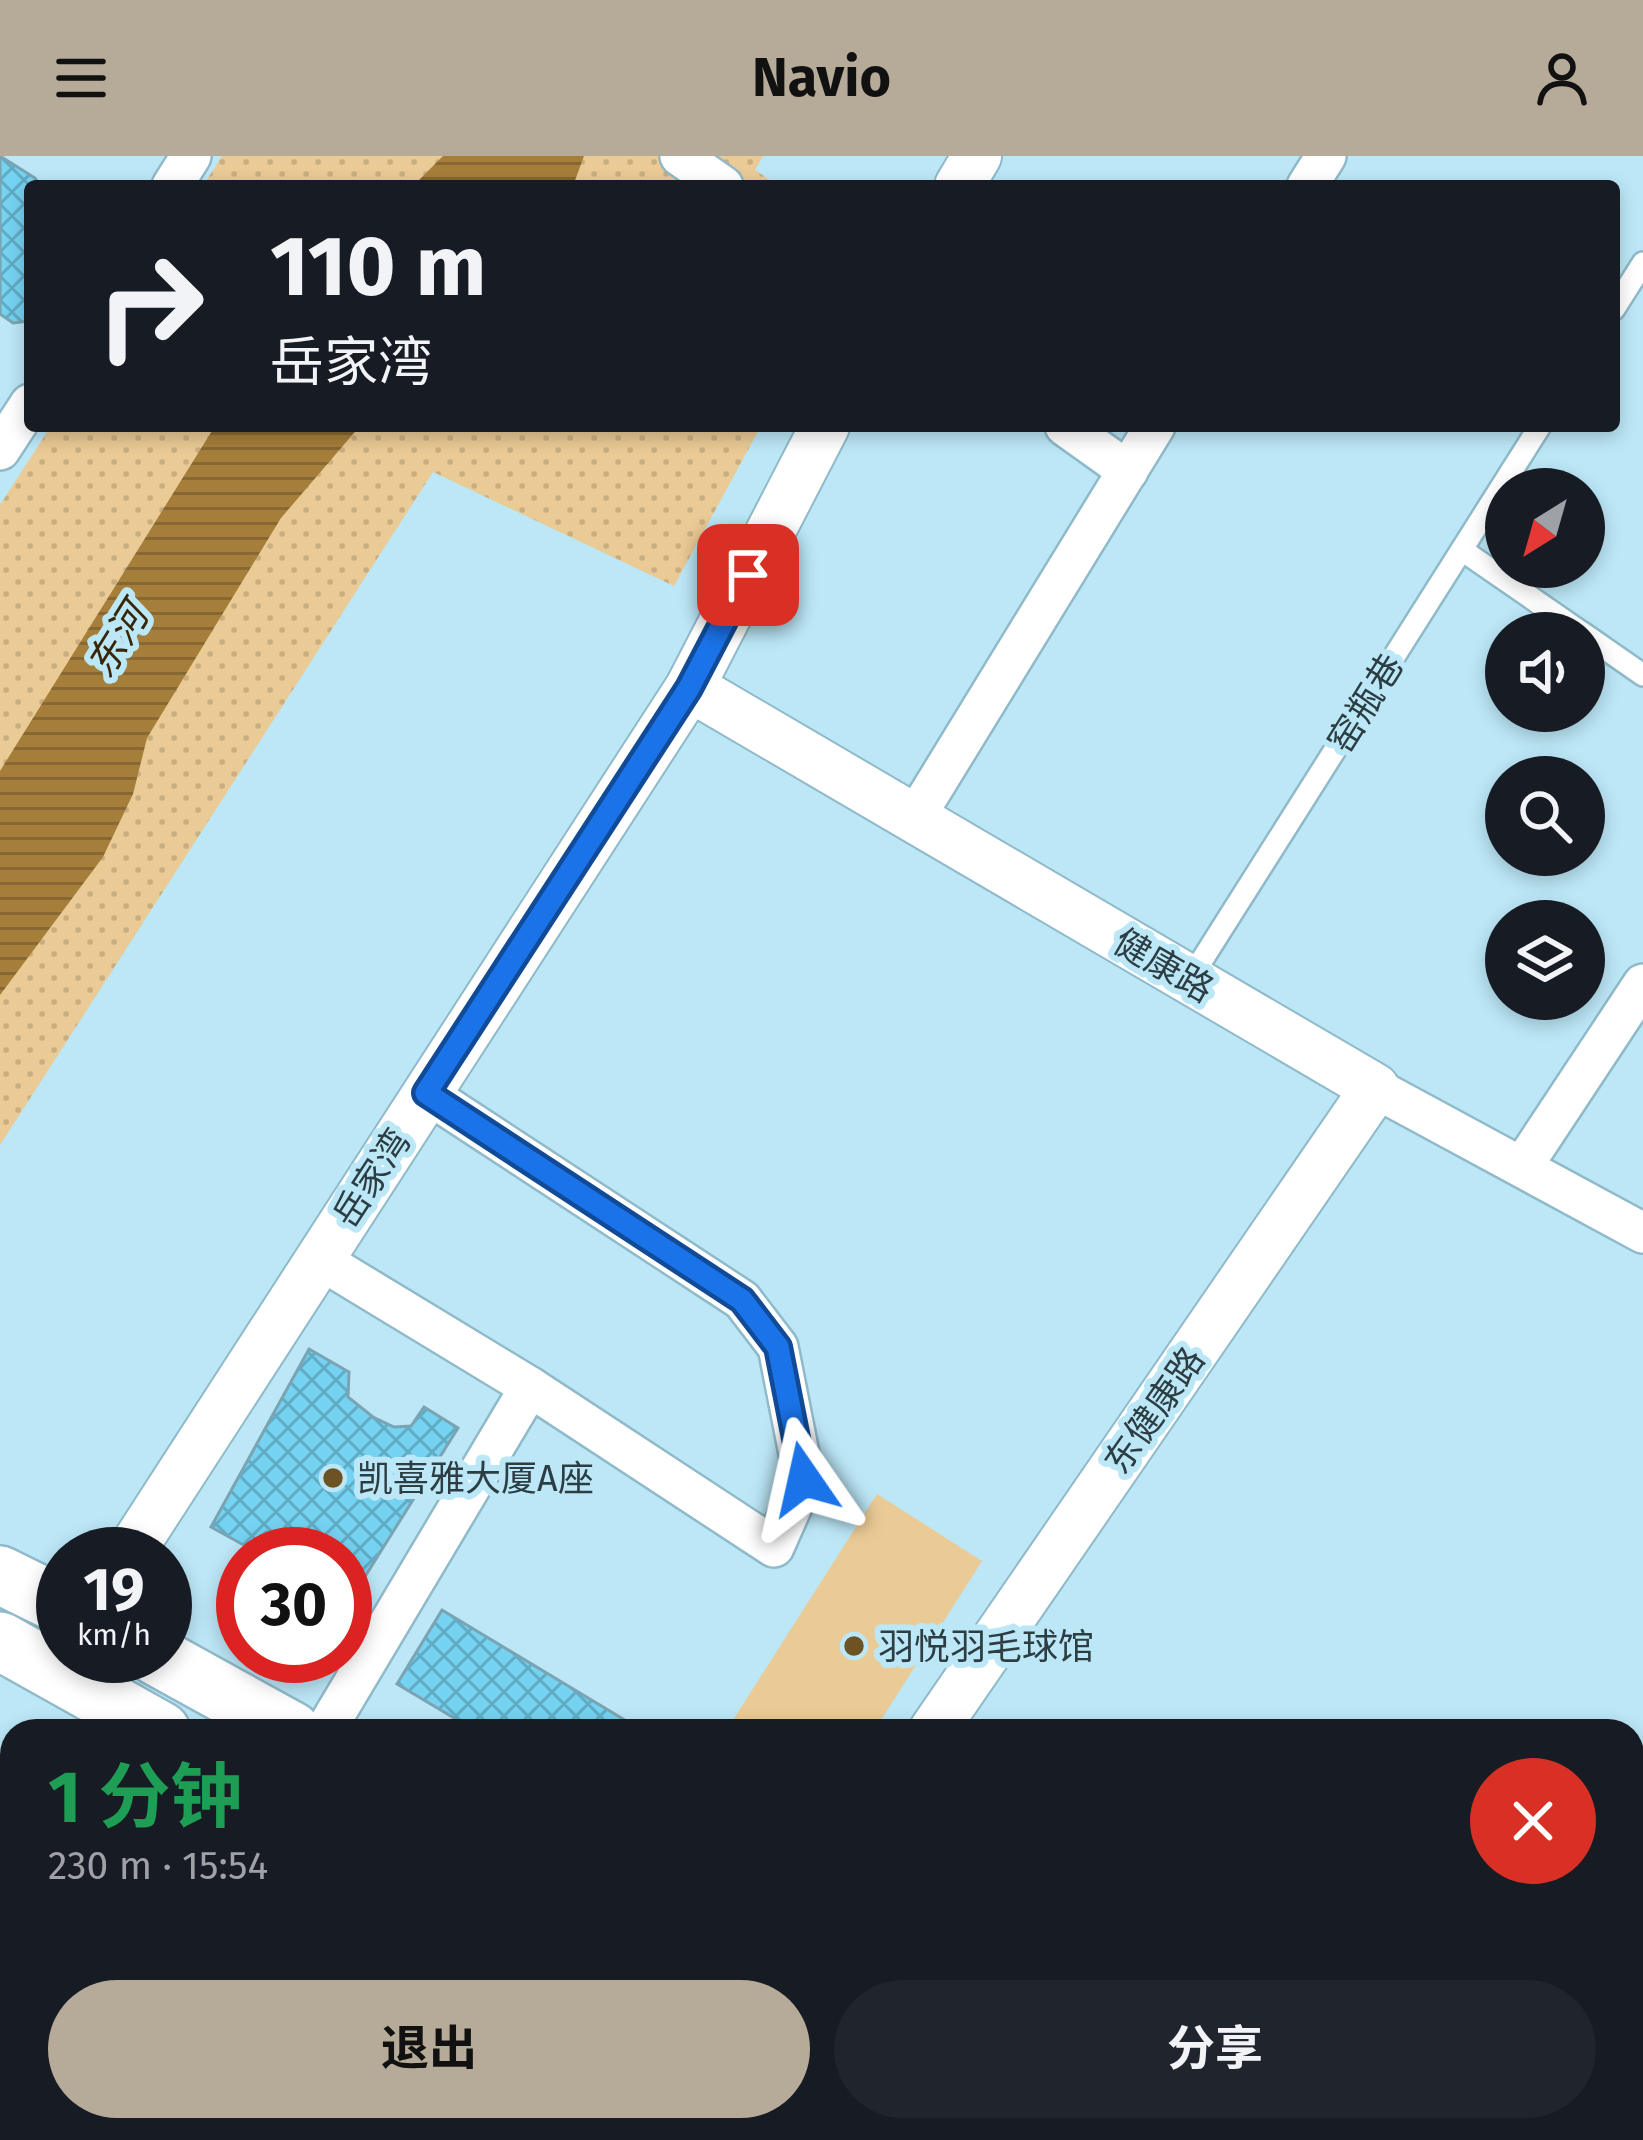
<!DOCTYPE html>
<html lang="zh">
<meta charset="utf-8">
<style>
body{margin:0;font-family:"Fira Sans","Noto Sans SC",sans-serif;background:#20242c;color:#f1f3f6;height:100vh;display:flex;flex-direction:column;font-size:45px;white-space:nowrap}
*{box-sizing:border-box;margin:0}
p{font-size:39px;color:#9ea1a6}
.icon{flex:none;width:66px;height:66px;fill:none;stroke:currentColor;stroke-width:2;stroke-linecap:round;stroke-linejoin:round}
.map{position:relative;flex:1;overflow:hidden}
.details{position:absolute;left:0px;top:1563px;width:1644px;height:423px;display:flex;flex-direction:column;background:#171b24;border-radius:36px 36px 0 0;box-shadow:0 6px 18px #0003}
.details>*{flex:none}
.top-card{position:absolute;left:24px;top:24px;width:1596px;height:252px;border-radius:12px;box-shadow:0 6px 18px #0003;background:#171b24;color:#f1f3f6;overflow:hidden}
.needle{width:78px;rotate:217deg}
.tools{position:absolute;left:1485px;top:312px;display:grid;gap:24px}
.tools a{display:grid;place-items:center;width:120px;height:120px;border-radius:50%;background:#171b24;box-shadow:0 6px 18px #0003;font-size:60px}
.speed{position:absolute;left:36px;top:1371px;display:flex;gap:24px;font-size:60px;font-weight:700;text-align:center}
.speed>*{display:grid;place-content:center;width:156px;height:156px;border-radius:50%;background:#171b24;box-shadow:0 6px 18px #0003;line-height:1}
.speed small{font-size:30px;font-weight:400}
.speed .limit{border:18px solid #d22;background:#fff;color:#111}
.pin{position:absolute;display:grid;place-items:center;width:102px;height:102px;color:#fff;margin:-51px;border-radius:24px;box-shadow:0 6px 18px #0006}
.me{position:absolute;width:132px;margin:-66px;rotate:349deg;stroke-linejoin:round;filter:drop-shadow(0 0 9px #0008)}
.turn{display:flex;align-items:center;gap:42px;height:252px;padding:0 48px;font-size:54px}
.turn .icon{width:156px;height:156px;stroke-width:2.5}
.turn b{display:block;font-size:84px;line-height:102px}
.round{display:grid;place-items:center;flex:none;width:126px;height:126px;border-radius:63px;background:#20242c}
.headline{display:flex;align-items:center;justify-content:space-between;height:204px;padding:0 48px}
h1{font-size:72px;font-weight:700;line-height:90px;color:#1e9e55}
.button{display:flex;gap:24px;margin-top:auto;padding:24px 48px}
.button a{flex:1;height:138px;border-radius:72px;background:#b6ab98;color:#111;font-size:48px;font-weight:700;line-height:138px;text-align:center}
.button a+a{background:#20242c;color:#f1f3f6}
header{display:flex;justify-content:space-between;align-items:center;height:156px;padding:0 48px;background:#b6ab98;color:#111;font-size:54px;font-weight:700}
.map>svg:first-child{display:block}
.grass{fill:url(#grass-dots)}
.park{fill:#eaca95}
.water{fill:url(#water-rules)}
.building{fill:url(#building-cross-hatch);stroke:#7ba4b3;stroke-width:3}
.lines{fill:none;stroke-linecap:round;stroke-linejoin:round}
.service-casing{stroke:#90bac9;stroke-width:26}
.minor-casing{stroke:#90bac9;stroke-width:44}
.tertiary-casing{stroke:#90bac9;stroke-width:52}
.secondary-casing{stroke:#90bac9;stroke-width:62}
.service{stroke:#fff;stroke-width:21}
.minor{stroke:#fff;stroke-width:39}
.tertiary{stroke:#fff;stroke-width:48}
.secondary{stroke:#fff;stroke-width:57}
.route-casing{stroke:#114b97;stroke-width:30}
.route{stroke:#1a73e8;stroke-width:21}
.poi-dot{fill:#6d5224;stroke:#bce7f7;stroke-width:4.5}
.labels{text-anchor:middle;stroke-width:12;stroke-linejoin:round;paint-order:stroke}
.street-label{font-size:36px;fill:#2c3d43;stroke:#bce7f7}
.poi-label{font-size:36px;fill:#2c3d43;stroke:#bce7f7;text-anchor:start}
.water-label{font-size:39px;font-style:italic;fill:#372607;stroke:#bce7f7}
</style>
<header><svg class="icon" aria-label="menu" viewBox="0 0 24 24"><path d="M4 6h16M4 12h16M4 18h16"/></svg>Navio<svg class="icon" aria-label="person" viewBox="0 0 24 24"><circle cx="12" cy="8" r="4"/><path d="M4 21q1-7 8-7t8 7"/></svg></header>
<div class="map">
<svg width="1643" height="1984" viewBox="0 0 1643 1984">
<defs>
<pattern id="grass-dots" width="8" height="8" patternUnits="userSpaceOnUse" patternTransform="scale(3)"><rect width="8" height="8" fill="#eaca95"/><path d="M2 2h.1M6 6h.1" fill="none" stroke="#c9ae82" stroke-width="1.8" stroke-linecap="round"/></pattern>
<pattern id="water-rules" width="6" height="5" patternUnits="userSpaceOnUse" patternTransform="scale(3)"><rect width="6" height="5" fill="#a57e3a"/><path d="M0 2.5h6" fill="none" stroke="#876832"/></pattern>
<pattern id="building-cross-hatch" width="8" height="8" patternUnits="userSpaceOnUse" patternTransform="scale(3)"><rect width="8" height="8" fill="#75d2f1"/><path d="M0 0l8 8M0 8l8-8" fill="none" stroke="#60acc5"/></pattern>
</defs>
<rect width="100%" height="100%" fill="#bce7f7"/>
<g class="grass">
<polygon points="222,0 763,0 755,14 779,30 203,30"/>
<polygon points="51,270 761,270 674,430 433,316 0,989 0,349"/>
</g>
<polygon class="park" points="877,1338 982,1405 874,1575 726,1575"/>
<g class="water">
<polygon points="443,0 584,0 573,30 413,30"/>
<polygon points="215,270 360,270 281,362 147,582 133,638 103,701 0,839 0,615"/>
</g>
<g class="building">
<polygon points="0,0 35,22 41,30 30,30 30,165 13,167 0,158"/>
<polygon points="309,1193 349,1216 348,1241 373,1261 394,1271 411,1270 424,1251 458,1272 349,1446 345,1444 345,1398 308,1398 288,1383 266,1376 249,1392 211,1371"/>
<polygon points="442,1454 643,1575 476,1575 397,1528"/>
</g>
<g class="lines">
<g class="service-casing">
<g id="service">
<polyline points="1614,153 1643,107"/>
<polyline points="1462,394 1582,477"/>
<polyline points="1584,478 1643,519"/>
<polyline points="1190,823 1540,270"/>
<polyline points="784,1974 798,1984"/>
</g>
</g>
<g class="minor-casing">
<g id="minor">
<polyline points="680,0 723,30"/>
<polyline points="172,30 191,0"/>
<polyline points="1307,30 1326,0"/>
<polyline points="1065,270 1128,315"/>
<polyline points="0,294 30,248"/>
<polyline points="914,663 1155,270"/>
<polyline points="1375,932 1643,1077"/>
<polyline points="1522,1011 1643,828"/>
<polyline points="319,1103 530,1231 774,1391 804,1323 778,1191 742,1144 426,937"/>
<polyline points="325,1575 530,1231"/>
<polyline points="105,1984 111,1974"/>
</g>
</g>
<g class="tertiary-casing">
<g id="tertiary">
<polyline points="959,30 977,0"/>
<polyline points="690,531 1375,932 933,1575"/>
<polyline points="129,1398 690,531 825,270"/>
<polyline points="667,1984 673,1974"/>
</g>
</g>
<g class="secondary-casing">
<g id="secondary">
<polyline points="0,1419 63,1450"/>
<polyline points="0,1485 161,1575"/>
<polyline points="156,1500 292,1575"/>
<polyline points="846,1974 860,1984"/>
<polyline points="951,1974 965,1984"/>
</g>
</g>
<use href="#service" class="service"/>
<use href="#minor" class="minor"/>
<use href="#tertiary" class="tertiary"/>
<use href="#secondary" class="secondary"/>
</g>
<g class="lines">
<g class="route-casing">
<polyline id="route" points="748,419 689,532 426,937 742,1144 778,1191 804,1323"/>
</g>
<use href="#route" class="route"/>
</g>
<g class="poi-dot">
<circle cx="333" cy="1322" r="12"/>
<circle cx="854" cy="1490" r="12"/>
</g>
<g class="labels">
<g class="street-label">
<text transform="translate(1365 547) rotate(-58)" y="13">窑瓶巷</text>
<text transform="translate(1164 809) rotate(30)" y="13">健康路</text>
<text transform="translate(371 1022) rotate(-57)" y="13">岳家湾</text>
<text transform="translate(1154 1254) rotate(-55)" y="13">东健康路</text>
</g>
<g class="poi-label">
<text x="357" y="1335">凯喜雅大厦A座</text>
<text x="878" y="1503">羽悦羽毛球馆</text>
</g>
<g class="water-label">
<text transform="translate(117 484) rotate(-58)" y="14">东河</text>
</g>
</g>
</svg>
<div class="tools">
<a><svg class="needle" viewBox="-14 -14 28 28"><path d="M0-13l5 13h-10z" fill="#e53935"/><path d="M0 13l5-13h-10z" fill="#9ea1a6"/></svg></a>
<a><svg class="icon" aria-label="sound" viewBox="0 0 24 24"><path d="M4 9h4l5-4v14l-5-4H4zM17 9q2 3 0 6"/></svg></a>
<a><svg class="icon" aria-label="search" viewBox="0 0 24 24"><circle cx="10" cy="10" r="6"/><path d="M15 15l6 6"/></svg></a>
<a><svg class="icon" aria-label="layers" viewBox="0 0 24 24"><path d="M12 4l9 5-9 5-9-5zM3 14l9 5 9-5"/></svg></a>
</div>
<div class="speed"><div>19<small>km/h</small></div><div class="limit">30</div></div>
<div class="pin" style="left:748px;top:419px;background:#d93025"><svg class="icon" aria-label="arrive" viewBox="0 0 24 24"><path d="M6 21V4h12l-3 4 3 4H6"/></svg></div>
<svg class="me" style="left:804px;top:1323px" viewBox="-20 -20 40 40"><path d="M0-17L14 15 0 8-14 15z" fill="#1a73e8" stroke="#fff" stroke-width="4"/></svg>
<div class="top-card">
<div class="turn"><svg class="icon" aria-label="right" viewBox="0 0 24 24"><path d="M7 20v-9h11M14 6l5 5-5 5"/></svg><div><b>110 m</b>岳家湾</div></div>
</div>
<section class="details">
<div class="headline"><div><h1>1 分钟</h1><p>230 m · 15:54</p></div><a class="round" style="background:#d93025;color:#fff"><svg class="icon" aria-label="close" viewBox="0 0 24 24"><path d="M6 6l12 12M18 6L6 18"/></svg></a></div>
<div class="button"><a>退出</a><a>分享</a></div>
</section>
</div>
